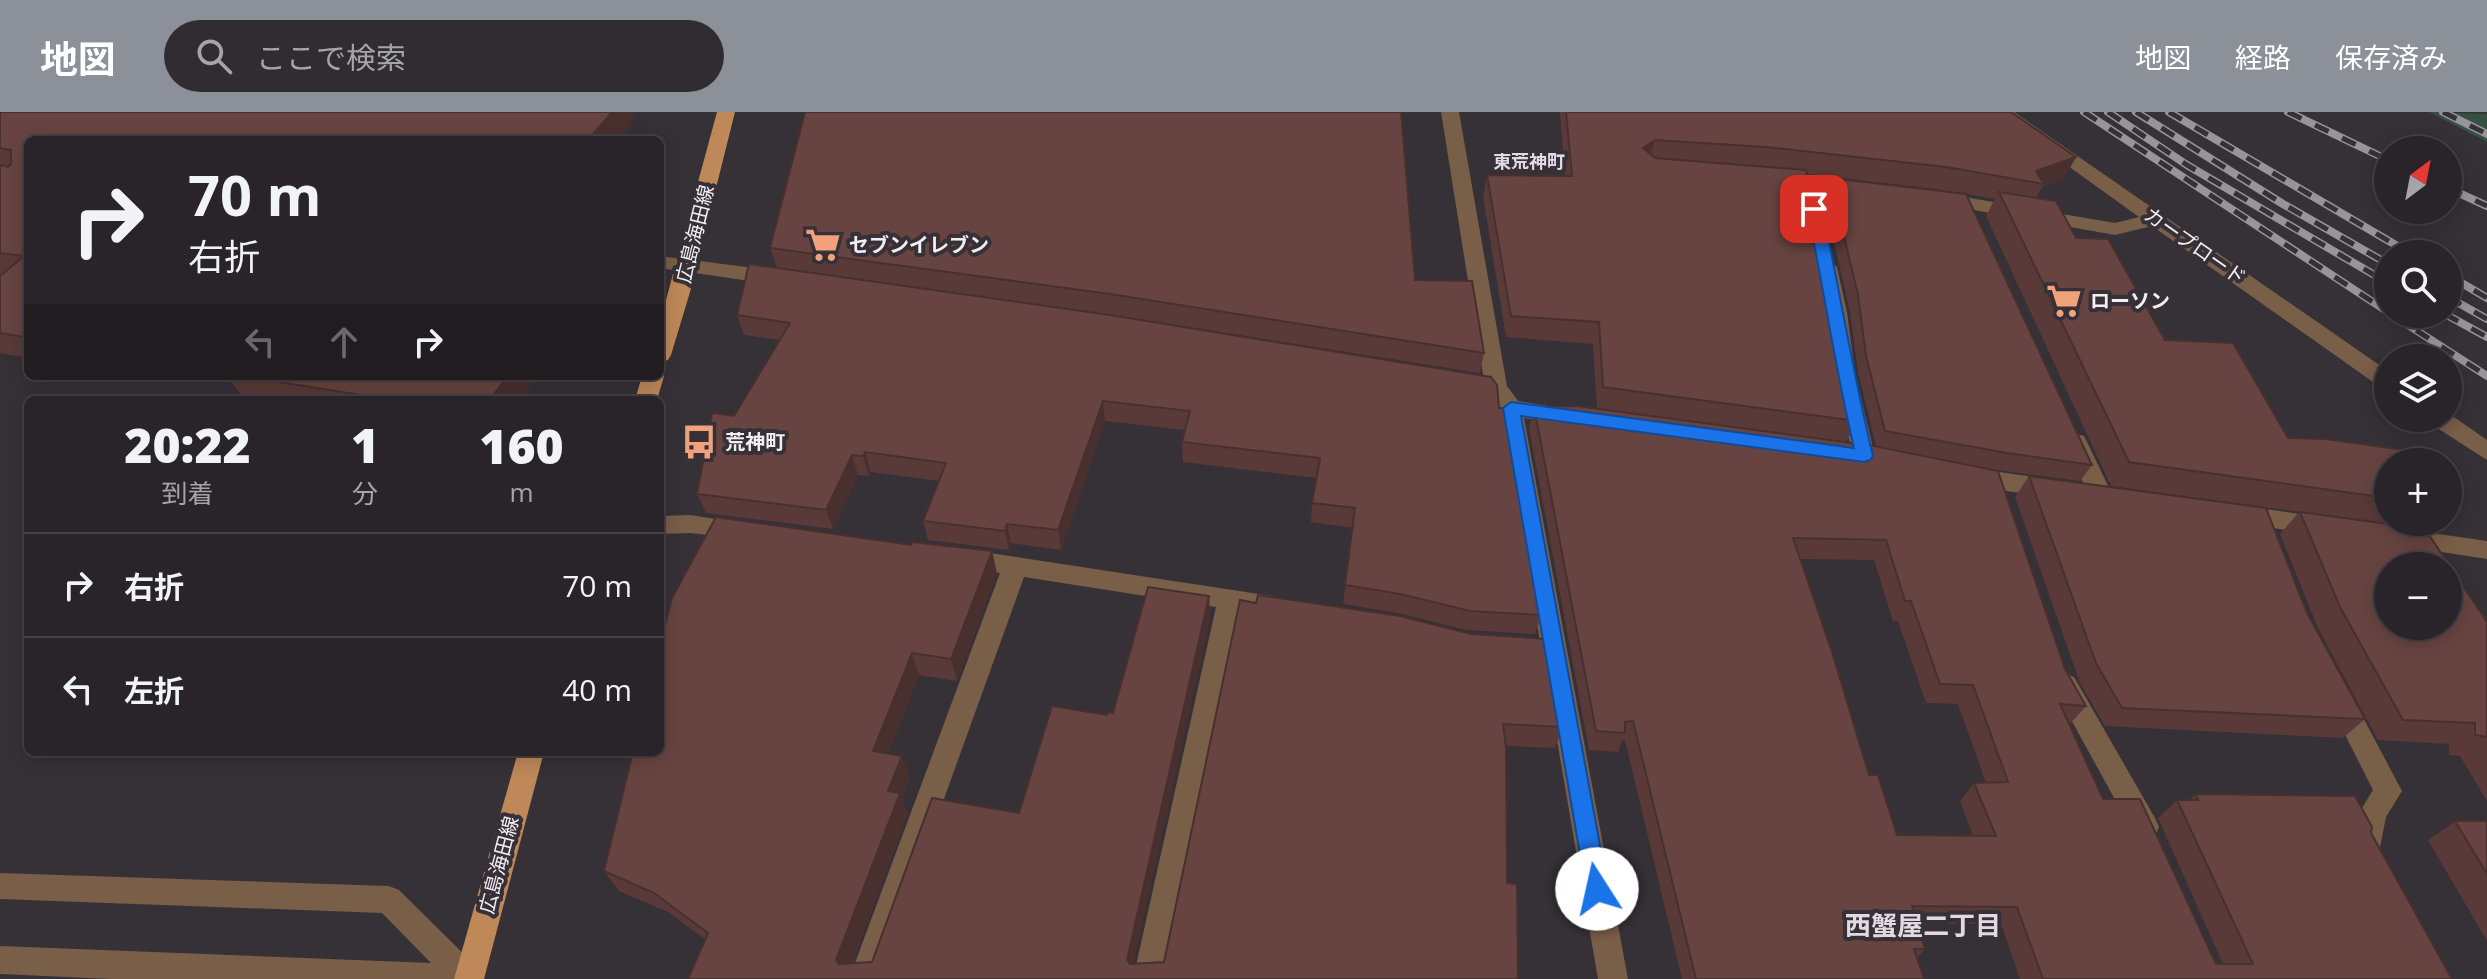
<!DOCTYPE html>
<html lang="ja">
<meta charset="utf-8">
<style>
body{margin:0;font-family:"Open Sans","Noto Sans JP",sans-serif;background:#302c31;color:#f1f3f6;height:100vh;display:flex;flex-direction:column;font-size:30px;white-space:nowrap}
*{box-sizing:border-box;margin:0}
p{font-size:26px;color:#a5a4a8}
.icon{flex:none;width:44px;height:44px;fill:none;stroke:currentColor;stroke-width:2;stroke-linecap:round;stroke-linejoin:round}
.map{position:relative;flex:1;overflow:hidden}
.side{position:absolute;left:24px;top:284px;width:640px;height:360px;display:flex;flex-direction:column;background:#282429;border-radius:12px;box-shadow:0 4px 20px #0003,0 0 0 2px #444146}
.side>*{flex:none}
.hud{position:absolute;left:24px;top:24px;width:640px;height:244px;border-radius:12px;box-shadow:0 4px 20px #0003,0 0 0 2px #444146;background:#282429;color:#f1f3f6;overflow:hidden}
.needle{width:52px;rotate:32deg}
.controls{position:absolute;left:2374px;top:24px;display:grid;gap:16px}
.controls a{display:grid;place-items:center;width:88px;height:88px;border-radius:50%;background:#282429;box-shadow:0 4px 20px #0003,0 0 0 2px #444146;font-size:40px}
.pin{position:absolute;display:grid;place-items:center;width:68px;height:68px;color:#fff;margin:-34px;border-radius:16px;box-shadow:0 4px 12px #0006}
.me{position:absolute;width:88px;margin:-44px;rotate:350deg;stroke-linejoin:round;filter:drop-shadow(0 0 6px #0008)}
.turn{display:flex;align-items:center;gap:28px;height:168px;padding:0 32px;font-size:36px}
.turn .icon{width:104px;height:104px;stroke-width:2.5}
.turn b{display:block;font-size:56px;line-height:68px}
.lanes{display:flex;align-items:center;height:76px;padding:0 32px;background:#0003;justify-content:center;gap:40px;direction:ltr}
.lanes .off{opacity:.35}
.eta{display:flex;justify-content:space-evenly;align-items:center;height:136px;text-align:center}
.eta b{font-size:48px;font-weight:800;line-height:56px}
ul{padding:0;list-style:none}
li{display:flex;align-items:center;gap:24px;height:104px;padding:0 32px;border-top:2px solid #444146}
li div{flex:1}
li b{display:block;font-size:30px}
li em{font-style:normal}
header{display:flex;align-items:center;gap:48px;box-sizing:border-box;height:112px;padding:0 40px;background:#8c9099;color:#fff}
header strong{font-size:38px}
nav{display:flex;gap:44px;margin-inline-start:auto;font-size:28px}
.search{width:560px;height:72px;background:#302c31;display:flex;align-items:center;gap:20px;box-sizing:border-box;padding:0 28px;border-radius:44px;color:#a5a4a8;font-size:30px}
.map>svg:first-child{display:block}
.green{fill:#335040}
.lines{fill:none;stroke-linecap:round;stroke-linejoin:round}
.minor{fill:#795e48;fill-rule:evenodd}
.major{fill:#be8858;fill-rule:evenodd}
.rail-casing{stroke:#99949a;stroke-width:8}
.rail{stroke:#363037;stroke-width:5;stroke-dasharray:15;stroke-linecap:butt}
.wall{fill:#593a38;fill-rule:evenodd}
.shaded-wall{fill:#48302e}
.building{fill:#674441;stroke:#48302e;stroke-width:2;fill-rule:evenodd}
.route{fill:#1a73e8;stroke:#114b97;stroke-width:2}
.labels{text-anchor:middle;stroke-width:8;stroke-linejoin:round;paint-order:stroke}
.far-neighbourhood-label{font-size:18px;font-weight:bold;fill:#e2dae3;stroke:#363037}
.street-label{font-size:20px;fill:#f2eef2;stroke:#363037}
.poi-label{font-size:20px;font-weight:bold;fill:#f2eef2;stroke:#363037;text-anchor:start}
.near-neighbourhood-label{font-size:26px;font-weight:bold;fill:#e2dae3;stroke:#363037}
</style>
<header>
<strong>地図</strong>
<div class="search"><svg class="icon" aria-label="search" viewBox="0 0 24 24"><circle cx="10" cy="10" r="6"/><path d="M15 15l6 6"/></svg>ここで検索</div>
<nav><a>地図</a><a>経路</a><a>保存済み</a></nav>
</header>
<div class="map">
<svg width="2487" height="867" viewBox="0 0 2487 867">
<rect width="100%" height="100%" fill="#363037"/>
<polygon class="green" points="2429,0 2487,2 2487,30"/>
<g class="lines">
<g class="minor">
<polygon points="1441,0 1459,0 1507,274 1518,289 1572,298 1575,304 1572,310 1564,312 1524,306 1628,867 1598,867 1500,297 1485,275"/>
<polygon points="1993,0 2014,0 2388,259 2388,278 2380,275 2152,114 2115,123 1934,91 1931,87 1934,83 1941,81 2115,111 2139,105"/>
<polygon points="1779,62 1857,71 1867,77 1857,83 1772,72 1770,68"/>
<polygon points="660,144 778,159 788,166 778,173 660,156"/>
<polygon points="1827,148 1837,155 1847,200 1855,261 1875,344 1872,350 1864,352 1856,350 1853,344 1833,261 1827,200 1817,155"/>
<polygon points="2448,301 2487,328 2487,348 2431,312 2428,306 2448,306"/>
<polygon points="2076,322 2084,324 2087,330 2112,382 2108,388 2100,391 2092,388 2088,382 2065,330 2068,324"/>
<polygon points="1972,356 2055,368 2063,371 2067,377 2063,383 2055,386 1972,374 1964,371 1960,365 1964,359"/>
<polygon points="2238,393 2320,405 2328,408 2332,414 2328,420 2320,423 2238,411 2230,408 2226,402 2230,396"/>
<polygon points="690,403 749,412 753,418 749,424 741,427 690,421 660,422 660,404"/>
<polygon points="2404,417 2487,429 2487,447 2396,433 2392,426 2396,419"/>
<polygon points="964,437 1272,484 1281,487 1284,494 1281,501 1272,504 1240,499 1163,867 1133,867 1216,495 1024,465 879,867 849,867 1000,461 955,453 952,446 955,439"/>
<polygon points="2065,562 2074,565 2155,706 2159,715 2155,724 2145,728 2135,724 2052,573 2056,565"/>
<polygon points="2341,578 2350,581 2402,679 2386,705 2377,751 2367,755 2357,751 2350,737 2359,701 2373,678 2328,589 2332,581"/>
<polygon points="0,761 389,774 399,778 479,857 483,867 111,867 0,862 0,834 431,851 382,801 0,787"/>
</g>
<g class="major">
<polygon points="717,0 735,0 690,180 671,243 668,248 660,250 660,210"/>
<polygon points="661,259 664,264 657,288 635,288 642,264 660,264"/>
<polygon points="518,640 544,640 484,867 454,867"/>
</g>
<g class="rail-casing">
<g id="rail">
<polyline points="2084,0 2388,200"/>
<polyline points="2108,0 2187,53 2388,171"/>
<polyline points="2136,0 2283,92 2388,152"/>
<polyline points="2169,0 2411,142"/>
<polyline points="2288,0 2388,48"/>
<polyline points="2443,0 2487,22"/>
<polyline points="2448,76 2487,94"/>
<polyline points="2448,163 2487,186"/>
<polyline points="2448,185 2487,207"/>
<polyline points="2391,202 2487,264"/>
<polyline points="2445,202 2487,225"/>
</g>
</g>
<use href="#rail" class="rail"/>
</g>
<g class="wall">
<polygon points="0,0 631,13 618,28 28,28 28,246 0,241 0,164 2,163 0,162"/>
<path d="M1560,0h451l53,67 -22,8 -6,11 40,40 89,102 123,98 100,24v60h43l-6,6 -38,-6 -1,1 101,99v179l-27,-45 -11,-1v-11l-71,-4 -60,-112 -38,-94 19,-22 -188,-26 -125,-270 9,-17 -29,-5 126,271 -12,16 -84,-11 69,199 21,37 -17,19 34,74 113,165h7l-65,-146 19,-18h13l6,-6 175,39 81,146h-432l-19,-55 -84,-1 8,26 -8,9 7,21h-242l-57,-239h-3l-4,12 -29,-2 -60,-322 5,-21 63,2 -4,-65 -87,-7 -23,-140 4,-22 78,1zM1807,62l129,15 21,4 -127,-15 -7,16 27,118 8,60 18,74 -30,-4 11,-21 -17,-69zM1800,447l74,1 19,61h5l28,82 32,1 28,79h-12l-14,18 13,35 -76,-1 -28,-60z"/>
<polygon points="770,136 1415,168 1484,241 1480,261 1112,203 1499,296 1541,503 1535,522 1466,518 1398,501 1343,492 1353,416 1311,410 1312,391 1316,366 1183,350 1182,330 1185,318 1105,309 1061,438 1011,431 1009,438 928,428 923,409 939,369 871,360 869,364 858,363 833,417 706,401 697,382 734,304 779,228 744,223 737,203 777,156"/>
<polygon points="226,264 539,264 521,288 261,288 243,285"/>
<polygon points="2029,364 2307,501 2365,607 2343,626 2105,614 2080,571 2015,385"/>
<polygon points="911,433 992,439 997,462 957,569 919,563 888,642 910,665 902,686 908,701 852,851 872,850 1019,701 1107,603 1113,601 1209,484 1210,506 1133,852 1164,850 1240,488 1563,615 1555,636 1506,634 1507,771 1518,867 688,867 705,827 668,800 619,779 604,759"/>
<polygon points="2455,709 2487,709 2487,829 2428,728"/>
</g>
<g class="shaded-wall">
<polygon points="612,0 634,0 631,13 618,28 588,28"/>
<polygon points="1655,28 1649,50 1643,36"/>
<polygon points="2076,45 2064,67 2042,75 2044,72 2036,59"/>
<polygon points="508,264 539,264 521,288 489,288"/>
<polygon points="1103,289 1105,309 1061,438 1058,418"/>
<polygon points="865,340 871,360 869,364 863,344"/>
<polygon points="852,343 858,363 833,417 826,398"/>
<polygon points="1007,412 1011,431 1009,438 1005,419"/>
<polygon points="992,439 997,462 957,569 951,547"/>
<polygon points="1209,484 1210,506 1130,866 1127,848"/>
<polygon points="912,541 919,563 881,660 873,639"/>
<polygon points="902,644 910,665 902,686 908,701 846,866 836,848 888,679"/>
</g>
<g class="building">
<polygon points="0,0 612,0 588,28 28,28 28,226 0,221 0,164 24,144 0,141 0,53 8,55 11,52 11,38 0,36"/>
<polygon points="805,0 1401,0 1415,168 1472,169 1484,241 1110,182 770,136"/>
<polygon points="1566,0 2011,0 2076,45 2036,59 2044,72 1946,55 1766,35 1655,28 1643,36 1655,46 1806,58 1833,179 1840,240 1857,309 1603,275 1599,210 1511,204 1487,63 1572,64"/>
<polygon points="1830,66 1966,82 2092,353 2007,341 1885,319 1866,244 1858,183"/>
<polygon points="1999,80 2056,89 2076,126 2108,127 2165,228 2233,231 2288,326 2326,327 2425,341 2429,350 2388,350 2388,386 2129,350"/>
<polygon points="749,152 1110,203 1491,265 1497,273 1499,296 1504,296 1541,503 1470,499 1400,482 1345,473 1355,396 1312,391 1320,346 1182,330 1190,299 1103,289 1058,418 1007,412 1005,419 923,409 946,351 865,340 863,344 852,343 826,398 697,382 712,301 734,304 790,211 737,203"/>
<polygon points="242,264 508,264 489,288 392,288"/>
<path d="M1577,294l297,40 124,25 67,198 21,37 -26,-2 43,95h37l76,165h37l-76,-164h21l-2,-6 159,2 17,31 -1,6 81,146h-409l-26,-72 -105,-1 13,43h-11l10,30h-228l-63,-258 -8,1v11l-29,-2 -62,-324zM1793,426l93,2 19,61h6l29,83 33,1 35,97 -34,1 22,53 -99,-1 -19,-60h-9l-37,-123z"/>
<polygon points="2029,364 2266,396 2307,501 2365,607 2122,596 2096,551"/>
<path d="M2300,400l125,17 62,93v115l-12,-2v-12l-72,-3 -63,-113zM2388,454h60v60h-60z"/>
<polygon points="716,405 911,433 912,430 992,439 951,547 912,541 873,639 902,644 888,679 900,681 836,848 839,852 872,850 932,686 1019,701 1052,594 1107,603 1108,600 1113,601 1148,475 1209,484 1127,848 1130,852 1164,850 1240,488 1256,491 1258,483 1400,504 1471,522 1547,527 1563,615 1503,612 1506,635 1507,771 1517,772 1518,867 688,867 708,821 654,781 604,759 633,640 660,640 660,533 672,486"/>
<polygon points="2455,709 2487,709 2487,762"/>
</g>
<path class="route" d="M1814,92l8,5c18,82 31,165 51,247l-3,4 -6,2 -343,-46 87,473 -3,7 -8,3 -8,-3 -3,-7 -83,-481 8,-6 343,46c-19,-79 -30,-160 -47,-239z"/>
<defs>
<g id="supermarket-bare" transform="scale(2.76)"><path d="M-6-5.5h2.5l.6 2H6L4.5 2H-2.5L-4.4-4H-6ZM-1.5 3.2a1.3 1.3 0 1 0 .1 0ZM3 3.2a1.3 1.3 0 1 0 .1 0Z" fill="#f1a17c" stroke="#363037" stroke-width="2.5" paint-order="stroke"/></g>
<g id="bus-bare" transform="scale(2.76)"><path d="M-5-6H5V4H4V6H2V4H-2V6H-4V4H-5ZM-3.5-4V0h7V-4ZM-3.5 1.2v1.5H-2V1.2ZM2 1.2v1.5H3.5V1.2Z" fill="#f1a17c" stroke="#363037" stroke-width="2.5" paint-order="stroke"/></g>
</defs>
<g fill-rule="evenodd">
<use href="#supermarket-bare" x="823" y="133"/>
<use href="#supermarket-bare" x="2064" y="189"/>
<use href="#bus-bare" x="699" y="330"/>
</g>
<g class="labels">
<g class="far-neighbourhood-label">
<text x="1529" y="56">東荒神町</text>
</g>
<g class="street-label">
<text transform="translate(695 122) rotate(-76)" y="7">広島海田線</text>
<text transform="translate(2195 134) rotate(35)" y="7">カープロード</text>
<text transform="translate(499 753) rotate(-75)" y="7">広島海田線</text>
</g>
<g class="poi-label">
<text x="849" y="140">セブンイレブン</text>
<text x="2090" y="196">ローソン</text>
<text x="725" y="337">荒神町</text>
</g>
<g class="near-neighbourhood-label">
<text x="1923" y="823">西蟹屋二丁目</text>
</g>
</g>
</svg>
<div class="controls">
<a><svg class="needle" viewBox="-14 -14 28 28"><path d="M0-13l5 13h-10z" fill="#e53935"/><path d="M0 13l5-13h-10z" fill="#a5a4a8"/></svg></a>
<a><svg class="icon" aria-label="search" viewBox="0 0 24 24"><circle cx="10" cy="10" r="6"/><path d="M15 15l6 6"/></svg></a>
<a><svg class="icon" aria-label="layers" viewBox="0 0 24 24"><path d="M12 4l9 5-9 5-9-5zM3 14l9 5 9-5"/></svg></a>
<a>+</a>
<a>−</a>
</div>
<div class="pin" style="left:1814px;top:97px;background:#d93025"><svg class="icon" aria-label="arrive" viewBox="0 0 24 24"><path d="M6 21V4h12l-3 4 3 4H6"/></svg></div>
<svg class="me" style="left:1597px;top:777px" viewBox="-20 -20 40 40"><circle r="19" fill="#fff"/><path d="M0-13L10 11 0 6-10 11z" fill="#1a73e8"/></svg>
<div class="hud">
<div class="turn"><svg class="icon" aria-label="right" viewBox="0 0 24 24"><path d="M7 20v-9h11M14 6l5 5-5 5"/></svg><div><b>70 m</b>右折</div></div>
<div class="lanes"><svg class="icon off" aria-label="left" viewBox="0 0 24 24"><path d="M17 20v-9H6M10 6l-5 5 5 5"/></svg><svg class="icon off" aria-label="ahead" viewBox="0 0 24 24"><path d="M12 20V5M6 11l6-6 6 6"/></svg><svg class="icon" aria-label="right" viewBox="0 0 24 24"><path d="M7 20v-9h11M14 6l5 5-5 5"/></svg></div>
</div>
<section class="side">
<div class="eta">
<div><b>20:22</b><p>到着</p></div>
<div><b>1</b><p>分</p></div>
<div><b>160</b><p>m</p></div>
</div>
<ul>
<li><svg class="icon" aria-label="right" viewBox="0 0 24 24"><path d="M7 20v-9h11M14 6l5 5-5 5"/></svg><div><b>右折</b></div><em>70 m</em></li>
<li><svg class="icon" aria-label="left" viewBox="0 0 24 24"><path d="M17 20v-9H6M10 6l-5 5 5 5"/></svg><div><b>左折</b></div><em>40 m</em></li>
</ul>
</section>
</div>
